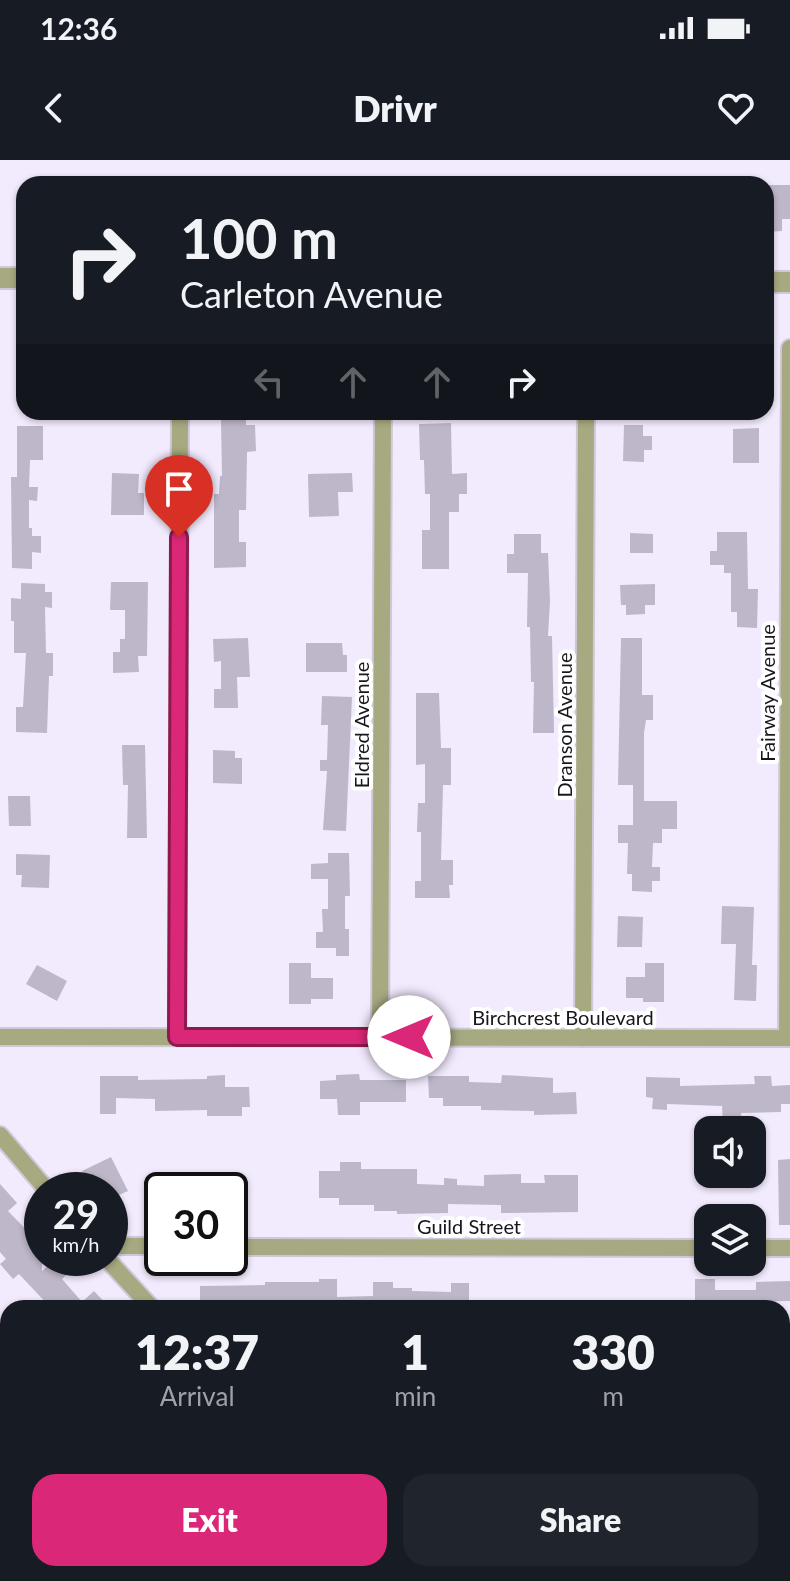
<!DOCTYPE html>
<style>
body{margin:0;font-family:Lato,sans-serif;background:#20242c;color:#f1f3f6;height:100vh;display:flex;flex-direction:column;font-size:30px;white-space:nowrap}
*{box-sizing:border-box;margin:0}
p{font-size:26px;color:#9ea1a6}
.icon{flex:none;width:44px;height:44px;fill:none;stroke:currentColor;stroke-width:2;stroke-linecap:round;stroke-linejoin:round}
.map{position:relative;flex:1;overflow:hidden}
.sheet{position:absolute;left:0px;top:1140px;width:790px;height:282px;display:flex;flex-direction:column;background:#171b24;border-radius:24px 24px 0 0;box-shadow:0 2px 6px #0004}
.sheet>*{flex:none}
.guide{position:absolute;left:16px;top:16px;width:758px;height:244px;border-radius:24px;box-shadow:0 2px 6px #0004;background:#171b24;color:#f1f3f6;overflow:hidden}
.fabs{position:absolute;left:694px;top:956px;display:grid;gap:16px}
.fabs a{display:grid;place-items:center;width:72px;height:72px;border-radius:16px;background:#171b24;box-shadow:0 2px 6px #0004;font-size:40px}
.speed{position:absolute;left:24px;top:1012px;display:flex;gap:16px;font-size:40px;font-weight:700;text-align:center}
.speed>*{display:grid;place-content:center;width:104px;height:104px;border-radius:50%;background:#171b24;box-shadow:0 2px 6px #0004;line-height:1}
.speed small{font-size:20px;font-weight:400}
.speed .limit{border:4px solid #111;border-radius:12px;background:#fff;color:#111}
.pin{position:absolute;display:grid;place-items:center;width:68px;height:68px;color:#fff;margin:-82px -34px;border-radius:50% 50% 50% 0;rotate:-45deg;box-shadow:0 0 8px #0007}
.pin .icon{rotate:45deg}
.me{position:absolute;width:88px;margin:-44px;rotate:270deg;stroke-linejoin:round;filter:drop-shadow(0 0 6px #0008)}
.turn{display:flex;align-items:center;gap:28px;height:168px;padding:0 32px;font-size:36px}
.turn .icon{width:104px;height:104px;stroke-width:2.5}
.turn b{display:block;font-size:56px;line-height:68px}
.lanes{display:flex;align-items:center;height:76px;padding:0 32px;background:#0003;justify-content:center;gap:40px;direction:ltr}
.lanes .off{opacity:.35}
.eta{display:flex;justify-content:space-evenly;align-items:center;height:136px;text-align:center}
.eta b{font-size:48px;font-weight:800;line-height:56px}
.primary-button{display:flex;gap:16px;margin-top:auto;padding:16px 32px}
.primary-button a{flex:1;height:92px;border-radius:24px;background:#db2777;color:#fff;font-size:32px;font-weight:800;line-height:92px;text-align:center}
.primary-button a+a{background:#20242c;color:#f1f3f6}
.status{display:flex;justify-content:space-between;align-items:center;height:56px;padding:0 40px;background:#171b24;direction:ltr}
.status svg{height:22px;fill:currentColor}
header{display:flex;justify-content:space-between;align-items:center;height:104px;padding:0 32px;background:#171b24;font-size:36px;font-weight:800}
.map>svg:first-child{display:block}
.forest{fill:url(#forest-firs)}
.building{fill:#beb7c9}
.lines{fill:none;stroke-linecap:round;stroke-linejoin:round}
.minor-casing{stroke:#cfc8d9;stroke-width:20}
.tertiary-casing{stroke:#cfc8d9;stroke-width:24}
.minor{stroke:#a7aa80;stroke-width:16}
.tertiary{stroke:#a7aa80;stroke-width:20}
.route-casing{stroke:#8e194d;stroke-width:20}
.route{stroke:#db2777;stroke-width:14}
.labels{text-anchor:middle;stroke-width:8;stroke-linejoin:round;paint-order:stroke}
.street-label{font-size:20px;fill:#18161c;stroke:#fff}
</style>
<div class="status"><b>12:36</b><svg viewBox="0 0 49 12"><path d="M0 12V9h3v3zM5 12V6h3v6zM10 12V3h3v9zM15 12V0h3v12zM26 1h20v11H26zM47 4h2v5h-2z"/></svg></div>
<header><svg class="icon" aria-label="back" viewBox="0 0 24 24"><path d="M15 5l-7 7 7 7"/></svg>Drivr<svg class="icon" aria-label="heart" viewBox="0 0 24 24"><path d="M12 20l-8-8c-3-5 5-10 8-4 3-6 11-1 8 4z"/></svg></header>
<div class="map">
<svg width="790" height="1421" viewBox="0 0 790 1421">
<defs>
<pattern id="forest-firs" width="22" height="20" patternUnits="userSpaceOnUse" patternTransform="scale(2)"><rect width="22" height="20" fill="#bfc18f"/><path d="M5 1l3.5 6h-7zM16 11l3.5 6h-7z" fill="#a3a57b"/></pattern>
</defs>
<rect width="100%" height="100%" fill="#f2eafd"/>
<polygon class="forest" points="405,1414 771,1414 771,1421 412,1421"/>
<g class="building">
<polygon points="766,25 790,25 790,59 782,59 782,71 766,72"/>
<polygon points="246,259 246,265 255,265 256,291 247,292 246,350 239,350 239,382 246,382 246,407 214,408 214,334 219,334 220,316 222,316 221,260"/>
<polygon points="451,263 452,314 467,313 467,334 459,334 459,352 449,352 449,409 422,409 422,370 430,370 430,334 425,334 424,300 420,300 419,264"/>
<polygon points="624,265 643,265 643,276 652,276 652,290 644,290 644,302 623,301"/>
<polygon points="17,266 43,266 43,300 30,300 29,327 38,327 37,341 29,340 29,368 32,368 32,376 41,376 41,393 32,392 32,409 12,408 11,317 17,317"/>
<polygon points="759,268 759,303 733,303 733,269"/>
<polygon points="112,313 139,314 138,333 144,333 144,355 111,355"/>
<polygon points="352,313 353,332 338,332 339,356 309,357 308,314"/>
<polygon points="717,372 747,372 748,429 758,429 757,468 737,467 737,452 731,452 731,413 724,413 724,405 710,405 710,391 717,391"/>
<polygon points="630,373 653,374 653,393 630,393"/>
<polygon points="514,374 541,374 541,393 548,393 550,441 548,476 552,476 554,573 533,573 534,522 531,522 530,467 527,467 528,413 507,413 507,394 514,394"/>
<polygon points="111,422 148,422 147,496 138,496 139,512 113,513 113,492 120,492 120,479 125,479 125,450 110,450"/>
<polygon points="21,423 45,424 45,432 52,432 52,448 45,447 46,493 53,493 53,516 49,516 47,573 16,572 16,547 23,547 26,493 14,493 14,461 11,461 11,438 21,439"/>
<polygon points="655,424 655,445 645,445 645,454 626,455 626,445 621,445 620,425"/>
<polygon points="248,478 250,517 237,517 238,548 214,548 214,529 221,529 221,501 214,502 213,479"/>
<polygon points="621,478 642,478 642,535 653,535 653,560 646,560 644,573 644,641 677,641 677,669 662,669 662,683 653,683 652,707 660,707 660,721 652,721 652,732 632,731 632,714 627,714 628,683 618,683 618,665 633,665 633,625 618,625"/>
<polygon points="306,483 342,483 343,495 347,495 347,512 306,512"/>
<polygon points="416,533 439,533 441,588 451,588 451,625 443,625 441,700 453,700 453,725 449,725 450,738 415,738 415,721 421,721 421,672 417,672 418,643 425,643 425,604 416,605"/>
<polygon points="322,536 352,537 346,671 323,670 327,611 320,611 320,600 327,600 328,565 321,565"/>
<polygon points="122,585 145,585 147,678 127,678 128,625 123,625"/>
<polygon points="213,590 235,591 235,598 242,598 242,624 213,623"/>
<polygon points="8,636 30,636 31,666 9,666"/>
<polygon points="328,693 349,693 350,736 345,736 345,769 349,769 349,796 336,796 336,788 316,788 316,772 323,772 322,749 328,749 328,719 311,719 311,704 328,703"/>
<polygon points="16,694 50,695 49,728 21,727 22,715 16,715"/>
<polygon points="722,746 754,747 752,805 757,805 756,841 734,840 736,784 721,784"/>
<polygon points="618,756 643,757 642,787 617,787"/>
<polygon points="289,803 311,803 311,818 333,818 333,839 311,839 311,844 289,844"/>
<polygon points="645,803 664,803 664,842 643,842 643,838 626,838 626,817 645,817"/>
<polygon points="37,805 67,821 57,841 26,824"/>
<polygon points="359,914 360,920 406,920 406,942 360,942 360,955 338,955 337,939 320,939 320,921 336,920 336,915"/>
<polygon points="225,915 225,927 249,927 250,947 242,947 242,956 207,956 207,950 155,951 155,939 116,938 116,954 100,954 100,916 138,916 138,920 207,919 207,916"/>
<polygon points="502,915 553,918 553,933 576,932 577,954 534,955 534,951 481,950 481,946 443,946 443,938 429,938 428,916 469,916 469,922 501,923"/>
<polygon points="754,916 771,916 772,926 790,925 790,944 781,944 781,952 741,953 742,963 723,963 722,946 667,944 667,950 652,949 653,938 646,937 646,917 680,918 680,926 755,924"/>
<polygon points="111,997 128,1031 110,1039 110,1030 91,1030 82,1011"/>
<polygon points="790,999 790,1065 779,1065 778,1000"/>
<polygon points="340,1002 361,1002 361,1009 417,1009 417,1024 444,1025 444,1018 457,1019 457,1025 484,1026 484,1015 521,1014 521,1023 545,1023 544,1015 578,1015 578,1052 501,1053 501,1045 448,1044 448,1053 397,1054 397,1051 374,1051 374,1045 339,1045 339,1038 319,1038 319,1011 340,1011"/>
<polygon points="0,1024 17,1043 8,1051 42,1086 42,1111 56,1098 69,1112 62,1119 82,1142 94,1131 110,1148 51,1148 19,1114 13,1119 0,1104 6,1099 0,1092"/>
<polygon points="319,1119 337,1119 337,1137 373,1136 373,1122 393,1122 393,1128 412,1128 412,1131 451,1132 451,1123 469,1123 469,1148 273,1148 273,1145 200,1148 200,1126 265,1125 265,1122 319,1122"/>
<polygon points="695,1119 715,1119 715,1130 756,1130 756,1122 790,1121 790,1141 742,1142 742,1148 695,1148"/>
</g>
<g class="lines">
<g class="minor-casing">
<g id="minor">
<polyline points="0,877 790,878"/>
<polyline points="177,877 180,252"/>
<polyline points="380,877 383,252"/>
<polyline points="583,878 586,252"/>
<polyline points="787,878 790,188"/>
<polyline points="0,975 47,1030"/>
<polyline points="110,1086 162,1086"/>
<polyline points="230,1087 708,1088"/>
<polyline points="752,1088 790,1088"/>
<polyline points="106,1098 152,1148"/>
<polyline points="0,1388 8,1397"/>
<polyline points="23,1414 29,1421"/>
<polyline points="391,1414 397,1421"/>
<polyline points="783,1421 784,1291"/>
</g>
</g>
<g class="tertiary-casing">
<g id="tertiary">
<polyline points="0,118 24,118"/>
<polyline points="766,122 790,122"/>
</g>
</g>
<use href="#minor" class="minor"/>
<use href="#tertiary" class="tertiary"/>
</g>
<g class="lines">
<g class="route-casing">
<polyline id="route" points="179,377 177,877 409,877"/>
</g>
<use href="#route" class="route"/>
</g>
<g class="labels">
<g class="street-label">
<text transform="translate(768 533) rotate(-90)" y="7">Fairway Avenue</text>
<text transform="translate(362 565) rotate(-90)" y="7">Eldred Avenue</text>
<text transform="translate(565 565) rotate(-90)" y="7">Dranson Avenue</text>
<text x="563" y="865">Birchcrest Boulevard</text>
<text x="469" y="1074">Guild Street</text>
</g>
</g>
</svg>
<div class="fabs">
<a><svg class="icon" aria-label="sound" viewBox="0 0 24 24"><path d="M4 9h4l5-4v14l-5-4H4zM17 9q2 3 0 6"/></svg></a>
<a><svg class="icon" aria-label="layers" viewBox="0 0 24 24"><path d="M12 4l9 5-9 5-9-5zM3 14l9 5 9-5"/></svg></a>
</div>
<div class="speed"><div>29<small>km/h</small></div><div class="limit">30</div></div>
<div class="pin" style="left:179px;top:377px;background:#d93025"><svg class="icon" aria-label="arrive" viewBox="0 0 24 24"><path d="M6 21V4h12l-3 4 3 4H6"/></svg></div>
<svg class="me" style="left:409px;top:877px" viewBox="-20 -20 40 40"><circle r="19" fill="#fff"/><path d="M0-13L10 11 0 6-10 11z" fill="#db2777"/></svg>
<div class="guide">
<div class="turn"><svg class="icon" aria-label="right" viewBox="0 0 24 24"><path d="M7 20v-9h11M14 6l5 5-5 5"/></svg><div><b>100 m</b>Carleton Avenue</div></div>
<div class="lanes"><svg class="icon off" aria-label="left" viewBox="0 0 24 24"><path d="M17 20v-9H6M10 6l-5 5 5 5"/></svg><svg class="icon off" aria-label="ahead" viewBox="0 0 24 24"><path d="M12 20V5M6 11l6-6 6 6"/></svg><svg class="icon off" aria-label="ahead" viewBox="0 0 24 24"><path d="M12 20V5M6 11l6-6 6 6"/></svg><svg class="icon" aria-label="right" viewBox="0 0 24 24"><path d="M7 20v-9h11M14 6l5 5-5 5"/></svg></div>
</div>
<section class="sheet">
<div class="eta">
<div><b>12:37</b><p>Arrival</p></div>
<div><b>1</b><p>min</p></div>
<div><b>330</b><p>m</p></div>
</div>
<div class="primary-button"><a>Exit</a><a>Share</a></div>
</section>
</div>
